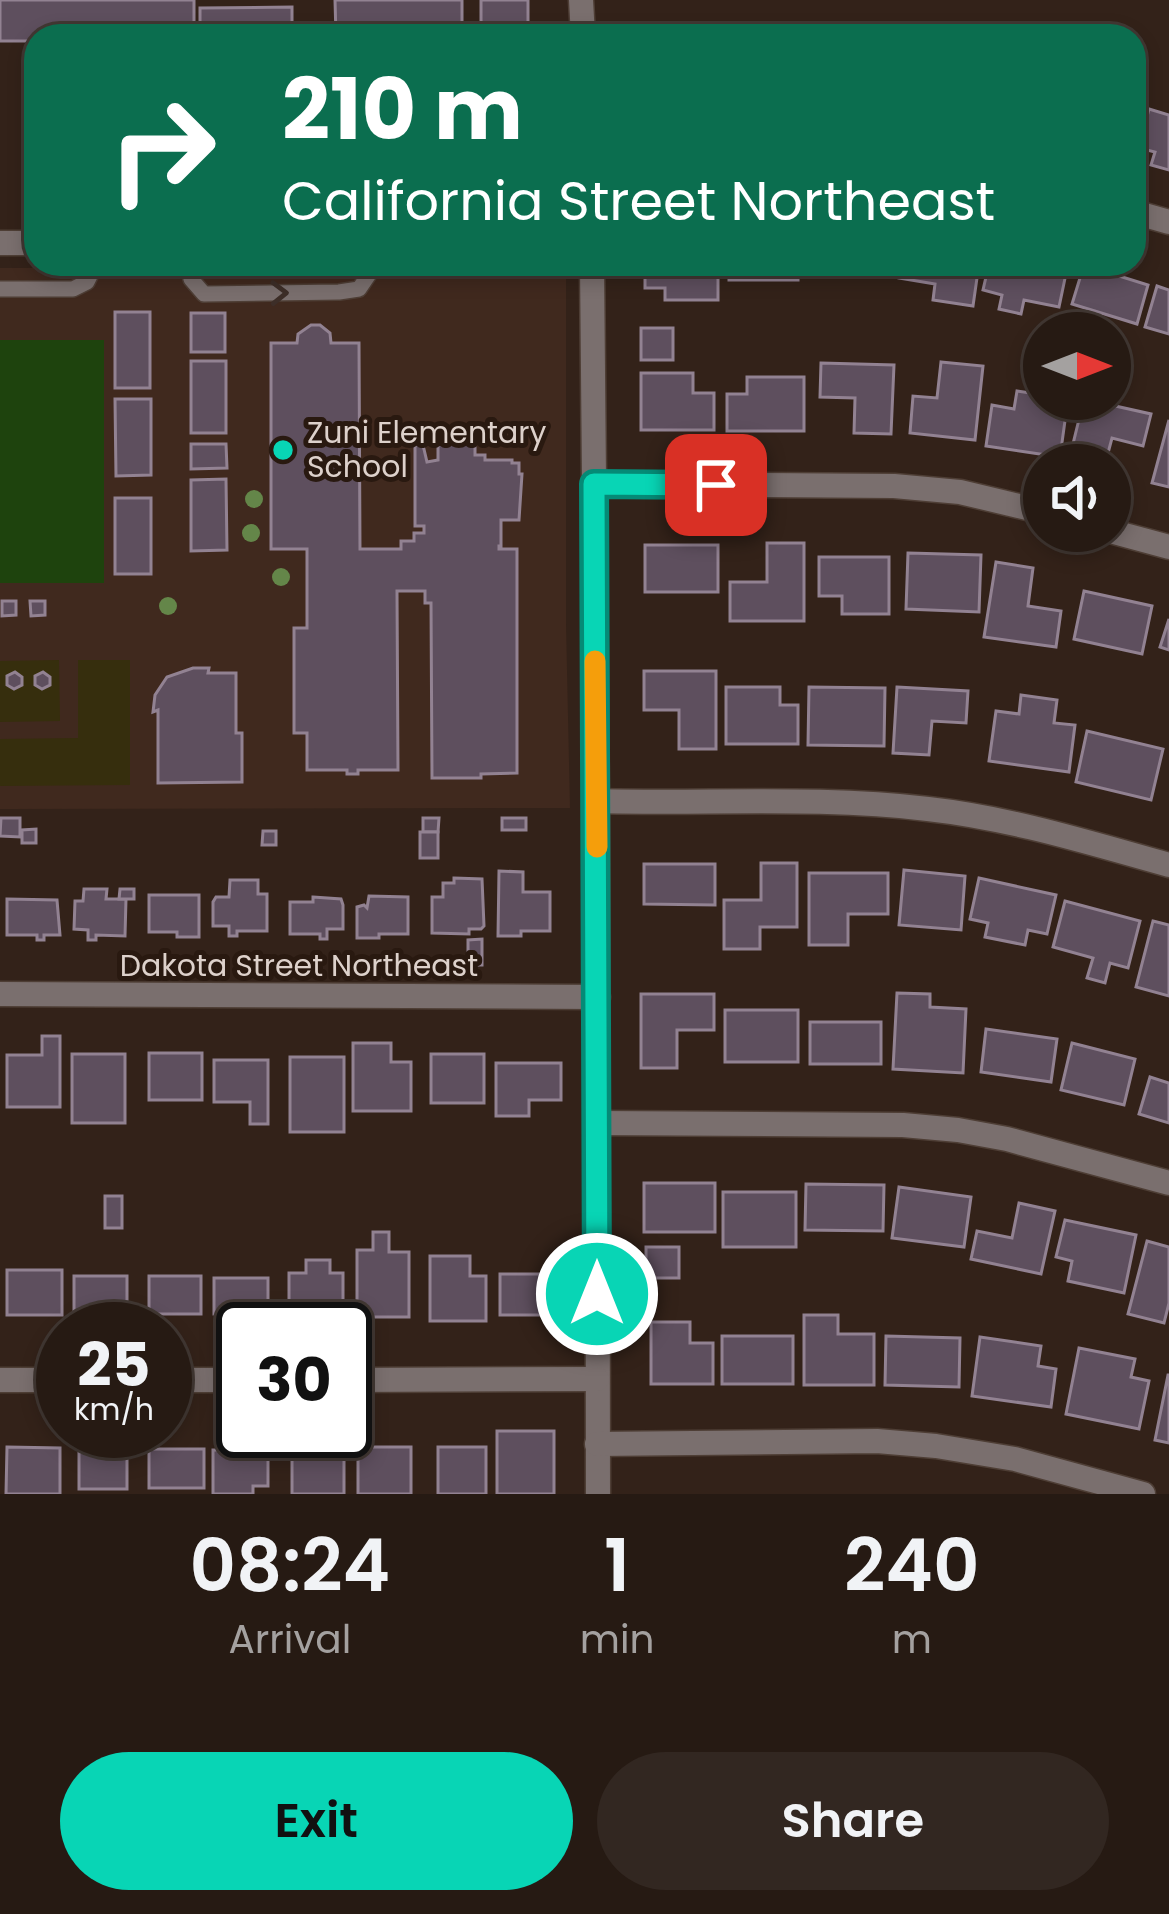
<!DOCTYPE html>
<style>
body{margin:0;font-family:Poppins,sans-serif;background:#322721;color:#f1f3f6;height:100vh;display:flex;flex-direction:column;font-size:45px;white-space:nowrap}
*{box-sizing:border-box;margin:0}
p{font-size:39px;color:#a4a1a0}
.icon{flex:none;width:66px;height:66px;fill:none;stroke:currentColor;stroke-width:2;stroke-linecap:round;stroke-linejoin:round}
.map{position:relative;height:1494px;overflow:hidden}
.drawer{display:flex;flex-direction:column;background:#261a13;flex:1}
.drawer>*{flex:none}
.guide{position:absolute;left:24px;top:24px;width:1122px;height:252px;border-radius:36px;box-shadow:0 6px 18px #0003,0 0 0 3px #423833;background:#0b6e4f;color:#fff;overflow:hidden}
.needle{width:78px;rotate:90deg}
.tools{position:absolute;left:1023px;top:312px;display:grid;gap:24px}
.tools a{display:grid;place-items:center;width:108px;height:108px;border-radius:50%;background:#261a13;box-shadow:0 6px 18px #0003,0 0 0 3px #423833;font-size:60px}
.speed{position:absolute;left:36px;top:1302px;display:flex;gap:24px;font-size:60px;font-weight:700;text-align:center}
.speed>*{display:grid;place-content:center;width:156px;height:156px;border-radius:50%;background:#261a13;box-shadow:0 6px 18px #0003,0 0 0 3px #423833;line-height:1}
.speed small{font-size:30px;font-weight:400}
.speed .limit{border:6px solid #111;border-radius:18px;background:#fff;color:#111}
.pin{position:absolute;display:grid;place-items:center;width:102px;height:102px;color:#fff;margin:-51px;border-radius:24px;box-shadow:0 6px 18px #0006}
.me{position:absolute;width:132px;margin:-66px;rotate:0deg;stroke-linejoin:round;filter:drop-shadow(0 0 9px #0008)}
.turn{display:flex;align-items:center;gap:42px;height:252px;padding:0 60px;font-size:54px}
.turn .icon{width:156px;height:156px;stroke-width:2.5}
.turn b{display:block;font-size:84px;line-height:102px}
.eta{display:flex;justify-content:space-evenly;align-items:center;height:204px;text-align:center}
.eta b{font-size:72px;font-weight:600;line-height:84px}
.button{display:flex;gap:24px;margin-top:auto;padding:24px 60px}
.button a{flex:1;height:138px;border-radius:72px;background:#08d5b5;color:#111;font-size:48px;font-weight:600;line-height:138px;text-align:center}
.button a+a{background:#322721;color:#f1f3f6}
.map>svg:first-child{display:block}
.built{fill:#40291e}
.green{fill:#1e430d}
.sand{fill:#362e0d}
.building{fill:#5e4f5e;stroke:#928292;stroke-width:3}
.lines{fill:none;stroke-linecap:round;stroke-linejoin:round}
.service-casing{stroke:#4e3e35;stroke-width:18}
.minor-casing{stroke:#4e3e35;stroke-width:27}
.service{stroke:#7a6f6e;stroke-width:15}
.minor{stroke:#7a6f6e;stroke-width:24}
.tree{fill:#648649}
.oneway{stroke:#3d2e28}
.route-casing{stroke:#058a76;stroke-width:30}
.route{stroke:#08d5b5;stroke-width:21}
.slow{stroke:#f59e0b;stroke-width:21}
.poi-dot{fill:#08d5b5;stroke:#291910;stroke-width:4.5}
.labels{text-anchor:middle;stroke-width:10;stroke-linejoin:round;paint-order:stroke}
.poi-label{font-size:30px;fill:#ddd1cb;stroke:#291910;text-anchor:start}
.street-label{font-size:30px;fill:#ddd1cb;stroke:#291910}
</style>
<div class="map">
<svg width="1169" height="1494" viewBox="0 0 1169 1494">
<rect width="100%" height="100%" fill="#332219"/>
<polygon class="built" points="551,267 566,276 566,624 570,808 0,809 0,268"/>
<rect class="green" x="0" y="340" width="104" height="243"/>
<g class="sand">
<polygon points="59,660 60,721 0,722 0,661"/>
<polygon points="78,660 130,660 130,785 0,786 0,739 78,738"/>
</g>
<g class="building">
<polygon points="0,0 194,0 194,36 36,36 36,41 0,41"/>
<polygon points="335,0 462,0 462,36 336,36"/>
<polygon points="481,0 528,0 528,36 488,36 481,21"/>
<polygon points="292,7 292,36 200,36 200,8"/>
<rect x="728" y="29" width="21" height="7"/>
<polygon points="1149,109 1169,115 1169,170 1151,165 1155,152 1139,148"/>
<polygon points="645,264 718,264 718,300 665,300 665,288 645,288"/>
<rect x="729" y="264" width="69" height="16"/>
<polygon points="809,264 890,264 890,277 808,273"/>
<polygon points="901,264 979,264 973,306 933,300 935,284 899,278"/>
<polygon points="989,264 1068,264 1059,307 1024,300 1021,314 999,309 1002,295 983,290"/>
<polygon points="1084,265 1148,285 1137,324 1072,304"/>
<polygon points="1157,286 1169,290 1169,334 1145,327"/>
<rect x="115" y="312" width="35" height="76"/>
<rect x="191" y="313" width="34" height="39"/>
<polygon points="311,325 320,325 330,333 331,343 359,343 360,549 401,549 401,541 414,541 414,533 424,533 424,526 415,526 415,445 423,445 427,462 438,460 438,427 475,427 475,455 485,455 485,460 512,460 512,463 519,463 519,474 522,474 519,520 501,520 501,546 499,546 499,549 517,549 517,773 481,774 481,778 432,778 431,603 425,603 425,591 397,591 398,770 358,770 358,774 347,774 347,770 307,770 307,733 294,733 294,628 307,628 307,549 271,549 271,343 297,343 298,334"/>
<rect x="641" y="328" width="32" height="32"/>
<rect x="191" y="361" width="35" height="72"/>
<polygon points="941,362 983,366 975,440 910,433 913,396 937,398"/>
<polygon points="821,363 894,365 891,434 854,433 855,398 820,397"/>
<polygon points="641,373 693,373 693,393 714,393 714,430 641,430"/>
<polygon points="747,377 804,377 804,431 727,431 727,394 747,394"/>
<polygon points="1017,391 1044,395 1044,399 1068,399 1060,457 986,446 992,405 1014,409"/>
<polygon points="115,399 151,399 151,475 116,476"/>
<polygon points="1084,399 1151,414 1143,446 1112,438 1107,457 1072,448"/>
<polygon points="1169,420 1169,487 1152,483"/>
<polygon points="191,444 226,444 227,468 191,469"/>
<polygon points="226,479 227,550 191,551 191,480"/>
<rect x="115" y="498" width="36" height="76"/>
<polygon points="767,543 804,543 804,621 730,621 730,582 767,582"/>
<rect x="645" y="545" width="73" height="47"/>
<polygon points="908,553 981,555 979,612 906,609"/>
<polygon points="819,557 889,557 889,614 842,614 842,596 819,596"/>
<polygon points="996,562 1033,568 1028,606 1061,611 1056,647 984,637"/>
<polygon points="1084,591 1152,606 1142,654 1074,639"/>
<polygon points="2,601 16,601 16,615 2,616"/>
<polygon points="30,601 45,601 45,615 31,616"/>
<polygon points="1169,619 1169,650 1160,647"/>
<polygon points="193,668 209,668 208,673 236,673 236,733 242,733 242,782 158,783 158,710 153,712 155,695 167,677"/>
<polygon points="644,671 716,671 716,749 679,749 679,710 644,710"/>
<polygon points="15,672 22,677 22,685 14,689 7,685 7,676"/>
<polygon points="43,672 50,677 50,685 42,689 35,685 35,676"/>
<polygon points="726,687 780,687 780,705 798,705 798,744 726,744"/>
<polygon points="809,687 885,688 884,746 808,745"/>
<polygon points="897,687 968,691 966,723 932,721 929,755 893,753"/>
<polygon points="1021,695 1057,700 1054,723 1075,725 1069,772 989,761 996,711 1019,714"/>
<polygon points="1087,731 1163,749 1151,800 1076,782"/>
<polygon points="1,818 20,818 20,837 0,836"/>
<polygon points="423,818 439,818 438,832 423,832"/>
<rect x="502" y="818" width="24" height="12"/>
<polygon points="36,829 36,843 22,843 22,830"/>
<polygon points="263,831 276,831 276,845 262,845"/>
<rect x="420" y="832" width="18" height="26"/>
<polygon points="761,863 797,863 797,927 760,927 760,949 724,949 724,900 761,900"/>
<polygon points="644,864 715,864 715,905 644,904"/>
<polygon points="904,870 965,876 961,930 899,925"/>
<polygon points="499,871 523,872 523,892 550,892 550,931 521,931 521,936 498,936"/>
<polygon points="809,873 888,873 888,914 848,914 848,945 809,945"/>
<polygon points="454,878 482,879 484,926 481,929 469,929 469,934 432,933 432,897 443,897 443,883 454,883"/>
<polygon points="979,878 1056,895 1047,934 1028,930 1025,945 985,937 988,923 970,919"/>
<polygon points="230,880 258,880 258,894 267,894 267,931 237,931 237,936 229,936 229,926 213,926 213,902 216,897 229,897"/>
<polygon points="84,889 107,889 106,899 126,899 125,936 96,935 96,940 88,940 88,930 74,929 75,901 83,901"/>
<polygon points="120,889 134,889 134,899 119,899"/>
<polygon points="149,895 199,895 199,937 177,937 177,932 149,932"/>
<polygon points="369,896 408,897 408,934 379,934 379,938 357,938 357,907 364,905 367,908"/>
<polygon points="313,897 341,899 343,905 343,929 327,929 327,939 320,939 320,934 290,934 290,902 313,902"/>
<polygon points="7,899 57,900 60,935 44,935 44,940 37,940 37,935 7,935"/>
<polygon points="1065,901 1140,921 1128,968 1110,963 1105,983 1087,978 1093,958 1053,947"/>
<polygon points="1153,921 1169,925 1169,996 1136,987"/>
<polygon points="482,939 482,965 468,965 468,940"/>
<polygon points="897,993 930,994 930,1007 966,1009 963,1073 893,1069"/>
<polygon points="641,994 714,994 714,1030 677,1030 677,1068 641,1068"/>
<rect x="725" y="1010" width="73" height="52"/>
<rect x="810" y="1022" width="71" height="42"/>
<polygon points="986,1029 1057,1039 1051,1082 981,1072"/>
<polygon points="42,1036 60,1036 60,1107 7,1107 7,1055 42,1055"/>
<polygon points="353,1043 391,1043 391,1062 411,1062 411,1111 353,1111"/>
<polygon points="1072,1043 1135,1059 1124,1105 1061,1090"/>
<rect x="149" y="1053" width="53" height="47"/>
<rect x="72" y="1054" width="53" height="69"/>
<rect x="431" y="1054" width="53" height="49"/>
<rect x="290" y="1057" width="54" height="75"/>
<polygon points="214,1060 268,1060 268,1124 250,1124 250,1102 214,1102"/>
<polygon points="496,1063 561,1063 561,1100 529,1100 529,1116 496,1116"/>
<polygon points="1150,1077 1169,1083 1169,1123 1139,1114"/>
<rect x="644" y="1183" width="71" height="49"/>
<polygon points="806,1184 884,1185 883,1231 805,1230"/>
<polygon points="899,1187 971,1197 964,1247 892,1238"/>
<rect x="723" y="1192" width="73" height="55"/>
<rect x="105" y="1196" width="17" height="32"/>
<polygon points="1019,1203 1055,1211 1041,1274 971,1259 977,1231 1012,1238"/>
<polygon points="1065,1220 1136,1235 1124,1293 1068,1281 1072,1261 1056,1257"/>
<polygon points="373,1232 389,1232 389,1252 409,1252 409,1317 357,1317 357,1250 373,1250"/>
<polygon points="1147,1241 1169,1247 1169,1303 1164,1323 1128,1314"/>
<rect x="646" y="1247" width="33" height="31"/>
<polygon points="430,1256 470,1256 470,1276 486,1276 486,1321 430,1321"/>
<polygon points="306,1260 330,1260 330,1273 343,1273 343,1315 289,1315 289,1273 306,1273"/>
<rect x="7" y="1270" width="55" height="45"/>
<rect x="500" y="1274" width="51" height="41"/>
<rect x="74" y="1276" width="53" height="38"/>
<rect x="149" y="1276" width="52" height="38"/>
<rect x="214" y="1278" width="54" height="36"/>
<polygon points="804,1315 838,1315 838,1334 874,1334 874,1385 804,1385"/>
<polygon points="651,1322 690,1322 690,1343 713,1343 713,1384 651,1384"/>
<rect x="722" y="1336" width="71" height="48"/>
<polygon points="886,1336 960,1338 959,1387 885,1385"/>
<polygon points="980,1337 1041,1346 1038,1366 1056,1369 1051,1407 972,1396"/>
<polygon points="1079,1348 1135,1359 1131,1377 1149,1381 1139,1429 1066,1414"/>
<polygon points="1168,1375 1169,1375 1169,1443 1155,1440"/>
<rect x="497" y="1431" width="57" height="63"/>
<polygon points="7,1447 60,1448 60,1494 6,1494"/>
<rect x="292" y="1447" width="52" height="47"/>
<rect x="358" y="1447" width="53" height="47"/>
<rect x="438" y="1447" width="48" height="47"/>
<rect x="149" y="1449" width="55" height="39"/>
<polygon points="213,1450 268,1450 268,1486 253,1486 253,1494 213,1494"/>
<rect x="79" y="1452" width="48" height="37"/>
</g>
<g class="lines">
<g class="service-casing">
<g id="service">
<polyline points="188,264 191,279 204,294 339,292 359,289 376,264"/>
<polyline points="0,289 73,289 87,282 96,264"/>
</g>
</g>
<g class="minor-casing">
<g id="minor">
<polyline points="581,0 583,36"/>
<polyline points="1134,212 1169,222"/>
<polyline points="0,243 36,243"/>
<polyline points="592,264 597,801 598,1494"/>
<polyline points="594,484 894,486 960,492 1044,512"/>
<polyline points="1110,531 1169,547"/>
<path d="M597,801c110,3 222,-5 331,8 82,9 162,34 241,56"/>
<polyline points="0,994 598,997"/>
<polyline points="597,1123 903,1125 958,1130 1007,1139 1169,1183"/>
<polyline points="0,1380 63,1380"/>
<polyline points="165,1380 243,1380"/>
<polyline points="345,1380 597,1379"/>
<polyline points="597,1444 877,1441 936,1446 1015,1459 1143,1494"/>
</g>
</g>
<use href="#service" class="service"/>
<use href="#minor" class="minor"/>
</g>
<g class="tree">
<circle cx="254" cy="499" r="9"/>
<circle cx="251" cy="533" r="9"/>
<circle cx="281" cy="577" r="9"/>
<circle cx="168" cy="606" r="9"/>
</g>
<defs><path id="oneway-chevron" d="M-2-3.5L2.5 0L-2 3.5" fill="none" stroke-width="1.6" stroke-linecap="round" stroke-linejoin="round" transform="scale(3)"/></defs>
<use class="oneway" href="#oneway-chevron" transform="translate(279 293) rotate(-1)"/>
<g class="lines">
<g class="route-casing">
<polyline id="route" points="597,1294 594,484 716,485"/>
</g>
<use href="#route" class="route"/>
<polyline class="slow" points="595,661 597,847"/>
</g>
<circle class="poi-dot" cx="283" cy="450" r="12"/>
<g class="labels">
<g class="poi-label">
<text x="307" y="443">Zuni Elementary<tspan x="307" dy="34">School</tspan></text>
</g>
<g class="street-label">
<text x="299" y="976">Dakota Street Northeast</text>
</g>
</g>
</svg>
<div class="tools">
<a><svg class="needle" viewBox="-14 -14 28 28"><path d="M0-13l5 13h-10z" fill="#e53935"/><path d="M0 13l5-13h-10z" fill="#a4a1a0"/></svg></a>
<a><svg class="icon" aria-label="sound" viewBox="0 0 24 24"><path d="M4 9h4l5-4v14l-5-4H4zM17 9q2 3 0 6"/></svg></a>
</div>
<div class="speed"><div>25<small>km/h</small></div><div class="limit">30</div></div>
<div class="pin" style="left:716px;top:485px;background:#d93025"><svg class="icon" aria-label="arrive" viewBox="0 0 24 24"><path d="M6 21V4h12l-3 4 3 4H6"/></svg></div>
<svg class="me" style="left:597px;top:1294px" viewBox="-20 -20 40 40"><circle r="17" fill="#08d5b5" stroke="#fff" stroke-width="3"/><path d="M0-11L8 9 0 5-8 9z" fill="#fff"/></svg>
<div class="guide">
<div class="turn"><svg class="icon" aria-label="right" viewBox="0 0 24 24"><path d="M7 20v-9h11M14 6l5 5-5 5"/></svg><div><b>210 m</b>California Street Northeast</div></div>
</div>
</div>
<section class="drawer">
<div class="eta">
<div><b>08:24</b><p>Arrival</p></div>
<div><b>1</b><p>min</p></div>
<div><b>240</b><p>m</p></div>
</div>
<div class="button"><a>Exit</a><a>Share</a></div>
</section>
